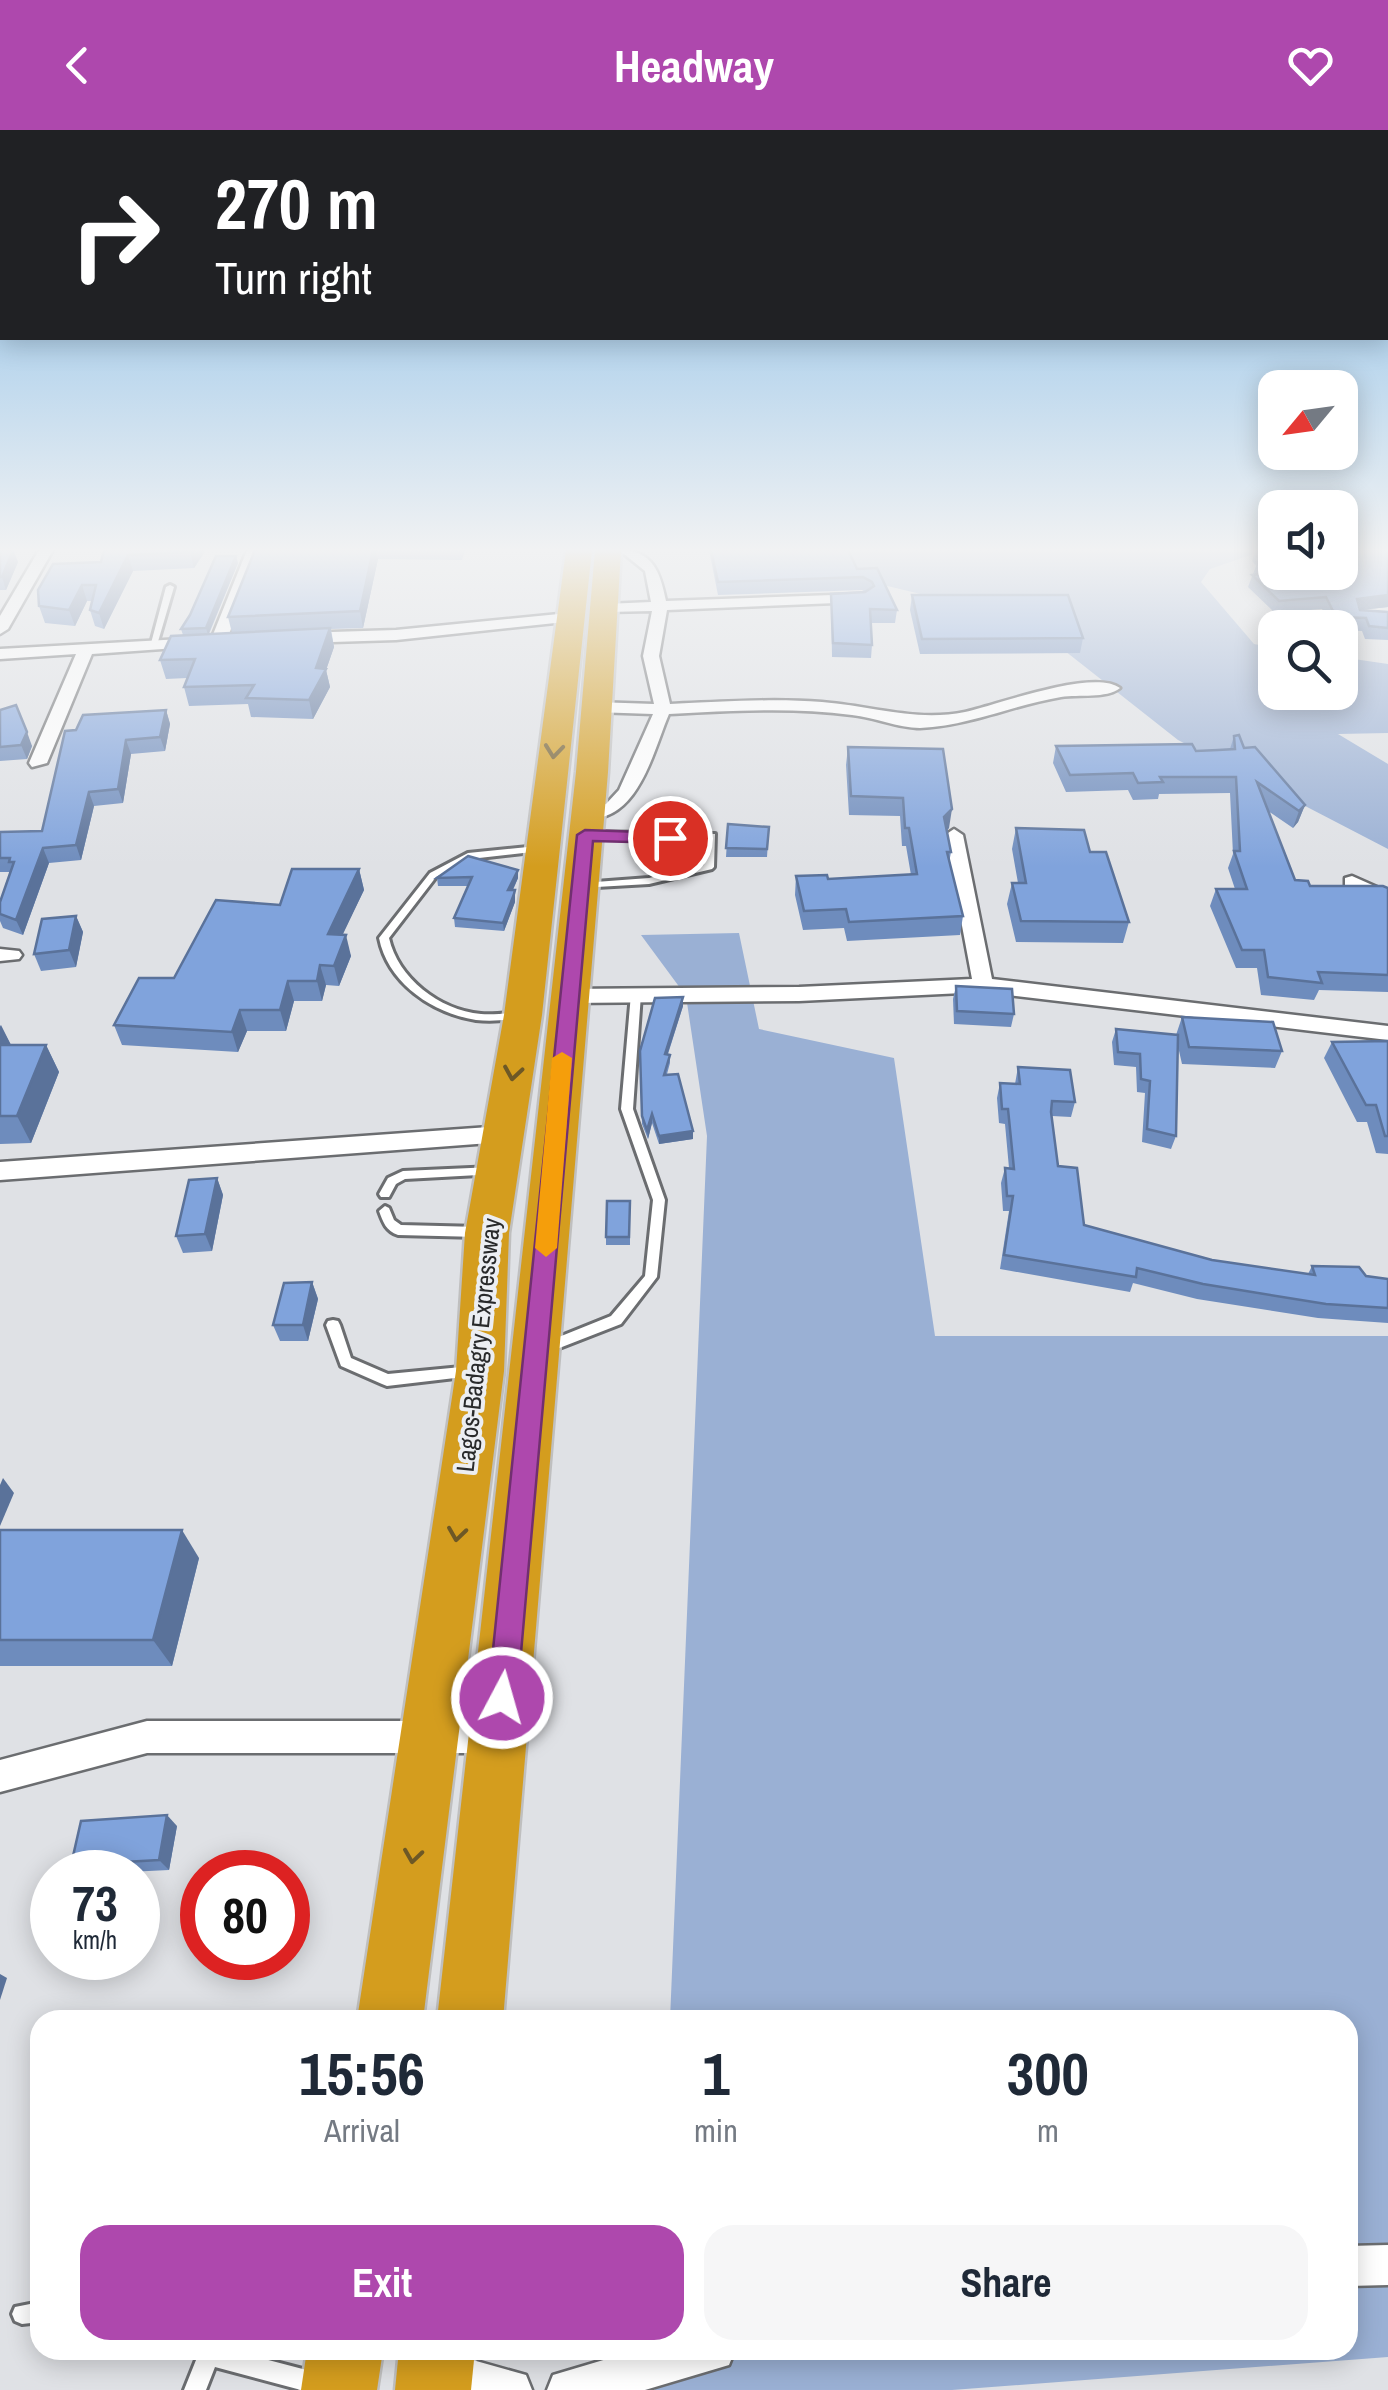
<!DOCTYPE html>
<style>
body{margin:0;font-family:"Archivo Narrow",sans-serif;background:#f6f6f7;color:#1f2937;height:100vh;display:flex;flex-direction:column;font-size:38px;white-space:nowrap}
*{box-sizing:border-box;margin:0}
p{font-size:32px;color:#747a83}
.icon{flex:none;width:55px;height:55px;fill:none;stroke:currentColor;stroke-width:2;stroke-linecap:round;stroke-linejoin:round}
.map{position:relative;flex:1;overflow:hidden}
.drawer{position:absolute;left:30px;top:1880px;width:1328px;height:350px;display:flex;flex-direction:column;background:#fff;border-radius:30px;box-shadow:0 5px 25px #0003}
.drawer>*{flex:none}
.banner{position:absolute;left:0px;top:0px;width:1390px;height:210px;box-shadow:0 5px 25px #0003;background:#202124;color:#fff;overflow:hidden}
.needle{width:65px;rotate:241deg}
.controls{position:absolute;left:1258px;top:240px;display:grid;gap:20px}
.controls a{display:grid;place-items:center;width:100px;height:100px;border-radius:20px;background:#fff;box-shadow:0 5px 25px #0003;font-size:50px}
.speed{position:absolute;left:30px;top:1720px;display:flex;gap:20px;font-size:50px;font-weight:700;text-align:center}
.speed>*{display:grid;place-content:center;width:130px;height:130px;border-radius:50%;background:#fff;box-shadow:0 5px 25px #0003;line-height:1}
.speed small{font-size:25px;font-weight:400}
.speed .limit{border:15px solid #d22;background:#fff;color:#111}
.pin{position:absolute;display:grid;place-items:center;width:85px;height:85px;color:#fff;margin:-42px;border:5px solid #fff;border-radius:50%;box-shadow:0 2px 10px #0007}
.me{position:absolute;width:110px;margin:-55px;rotate:6deg;stroke-linejoin:round;filter:drop-shadow(0 0 8px #0008)}
.turn{display:flex;align-items:center;gap:35px;height:210px;padding:0 50px;font-size:45px}
.turn .icon{width:130px;height:130px;stroke-width:2.5}
.turn b{display:block;font-size:70px;line-height:85px}
.eta{display:flex;justify-content:space-evenly;align-items:center;height:170px;text-align:center}
.eta b{font-size:60px;font-weight:700;line-height:70px}
.button{display:flex;gap:20px;margin-top:auto;padding:20px 50px}
.button a{flex:1;height:115px;border-radius:30px;background:#ae48ad;color:#fff;font-size:40px;font-weight:700;line-height:115px;text-align:center}
.button a+a{background:#f6f6f7;color:#1f2937}
header{display:flex;justify-content:space-between;align-items:center;height:130px;padding:0 50px;background:#ae48ad;color:#fff;font-size:45px;font-weight:700}
.map>svg:first-child{display:block}
.green{fill:#9ab0d4}
.lines{fill:none;stroke-linecap:round;stroke-linejoin:round}
.lane-casing{stroke:#6b6d70;stroke-width:6}
.street-casing{stroke:#6b6d70;stroke-width:5}
.highway-casing{stroke:#bfbfbf;stroke-width:5}
.lane{fill:#fff;fill-rule:evenodd}
.street{fill:#fff;fill-rule:evenodd}
.highway{fill:#d49d1e;fill-rule:evenodd}
.wall{fill:#6e8cbd}
.shaded-wall{fill:#5a729a}
.building{fill:#80a3dc;stroke:#5a729a;stroke-width:2.5}
.oneway{stroke:#6d5826}
.route{fill:#ae48ad;stroke:#712f70;stroke-width:2.5}
.slow{fill:#f59e0b}
.labels{text-anchor:middle;stroke-width:8;stroke-linejoin:round;paint-order:stroke}
.street-label{font-size:25px;fill:#292a2b;stroke:#eceef2}
</style>
<header><svg class="icon" aria-label="back" viewBox="0 0 24 24"><path d="M15 5l-7 7 7 7"/></svg>Headway<svg class="icon" aria-label="heart" viewBox="0 0 24 24"><path d="M12 20l-8-8c-3-5 5-10 8-4 3-6 11-1 8 4z"/></svg></header>
<div class="map">
<svg width="1388" height="2260" viewBox="0 0 1388 2260">
<rect width="100%" height="100%" fill="#dfe1e5"/>
<g class="green">
<polygon points="738,420 1265,420 1210,439 1201,452 1254,514 1275,518 1275,562 1340,562 1340,527 1388,534 1388,603 1338,604 1388,634 1388,719 1178,610 1032,495 962,474"/>
<polygon points="739,803 759,899 894,928 935,1206 1388,1206 1388,2227 952,2260 655,2260 656,2220 1348,2220 1348,1890 670,1890 707,1006 686,866 641,805"/>
</g>
<g class="lines">
<g class="lane-casing">
<g id="lane">
<polygon points="170,455 174,457 157,515 150,517 166,457"/>
<polygon points="587,702 715,704 714,737 712,739 649,754 579,758 579,754 582,753 649,748 704,735 707,709 584,707 584,703"/>
<path d="M538,716l5,3 -2,2 -71,8 -34,18 -47,61c9,40 50,72 92,76 13,1 26,-1 39,-2l4,1v4c-15,3 -32,5 -48,3 -44,-7 -88,-37 -97,-82l51,-65 38,-20z"/>
<polygon points="636,861 641,864 633,979 665,1070 657,1147 621,1194 544,1224 539,1223 537,1219 539,1215 611,1186 645,1146 653,1070 621,979 631,864"/>
<polygon points="493,1037 497,1038 499,1041 497,1044 405,1049 396,1054 389,1067 381,1067 379,1064 388,1048 403,1041"/>
<path d="M385,1076l4,2 5,12 7,5 78,2 6,5 -6,5 -81,-2c-12,-4 -15,-13 -19,-24z"/>
<polygon points="333,1190 338,1191 340,1195 351,1228 388,1244 472,1236 477,1237 479,1241 477,1245 472,1246 387,1256 382,1254 341,1236 326,1195 328,1191"/>
<polygon points="40,2172 40,2192 22,2194 15,2191 12,2184 15,2177"/>
<polygon points="200,2220 230,2220 318,2243 325,2247 329,2254 326,2260 301,2260 215,2237 206,2260 184,2260"/>
</g>
</g>
<g class="street-casing">
<g id="street">
<polygon points="39,420 53,420 8,499 0,504 0,486"/>
<polygon points="247,420 261,420 226,512 213,515 210,512"/>
<path d="M619,420c34,0 41,22 47,51l195,-7 7,4 -7,4 -194,8 -8,46 11,48c51,-2 101,-6 152,-2 50,4 94,20 143,10 32,-7 129,-44 155,-24 -14,11 -41,6 -59,9 -48,8 -93,29 -141,31 -22,0 -46,-11 -68,-13 -61,-8 -121,-4 -183,-1 -17,40 -32,113 -89,104v-8l26,-6 13,-14 34,-76 -58,-2 -8,-5 8,-5 59,2 -11,-48 9,-45 -46,1 -7,-4 7,-4 45,-2 -6,-31z"/>
<polygon points="569,483 574,485 574,491 396,510 300,513 292,508 300,503 396,500"/>
<polygon points="200,508 205,510 205,516 92,524 47,633 32,637 29,633 76,524 0,529 0,519"/>
<polygon points="954,699 963,705 992,849 1388,896 1388,910 983,862 799,871 568,873 558,866 568,859 799,857 972,849 945,705"/>
<polygon points="1352,746 1388,762 1388,775 1345,756 1345,748"/>
<polygon points="0,819 19,821 22,825 19,829 0,831"/>
<polygon points="503,996 515,1004 503,1012 0,1050 0,1032"/>
<polygon points="147,1591 498,1591 509,1596 514,1607 509,1618 498,1623 147,1623 0,1662 0,1630"/>
<polygon points="1388,2115 1388,2155 1348,2156 1348,2116"/>
<polygon points="437,2220 526,2245 532,2260 437,2260 425,2255 419,2240 425,2225"/>
<polygon points="637,2220 735,2220 729,2235 645,2260 547,2260 553,2245"/>
</g>
</g>
<g class="highway-casing">
<g id="highway">
<polygon points="566,420 592,420 542,885 509,1103 504,1241 423,1890 357,1890 456,1241 465,1103 504,885"/>
<polygon points="595,420 621,420 608,642 503,1890 437,1890 576,642"/>
<polygon points="307,2220 383,2220 377,2260 301,2260"/>
<polygon points="399,2220 475,2220 471,2260 395,2260"/>
</g>
</g>
<use href="#lane" class="lane"/>
<use href="#street" class="street"/>
<use href="#highway" class="highway"/>
</g>
<g class="wall">
<polygon points="0,420 13,420 18,432 6,460 0,460"/>
<polygon points="104,420 206,420 194,438 133,441 104,499 95,496 90,480 92,471 87,471 75,496 45,493 39,476 101,432"/>
<polygon points="255,420 465,420 462,430 378,429 363,498 331,499 334,517 326,540 330,557 313,589 251,587 248,574 189,576 184,557 187,548 166,549 160,530 183,505 181,499 238,433 209,504 232,503 228,487"/>
<polygon points="709,420 848,420 857,439 877,438 897,480 895,493 871,493 872,515 871,528 832,527 831,464 865,462 862,460 718,465"/>
<polygon points="1255,420 1275,420 1388,477 1360,480 1388,482 1388,510 1365,509 1362,501 1340,500 1340,498 1331,498 1322,479 1275,483 1248,457 1256,436 1252,431"/>
<polygon points="912,465 1083,508 1080,523 920,524 910,480"/>
<polygon points="0,580 32,616 27,629 0,631"/>
<polygon points="166,580 170,594 165,621 131,624 123,673 94,676 81,730 49,733 23,805 3,798 0,791 0,772 10,742 0,742 0,702 42,701 76,600"/>
<polygon points="1234,606 1244,618 1305,675 1298,692 1293,698 1268,681 1295,750 1310,756 1388,758 1388,862 1319,860 1314,870 1261,865 1257,838 1236,838 1210,776 1216,759 1235,759 1228,738 1233,724 1230,663 1159,664 1158,669 1133,670 1128,660 1066,662 1053,633 1056,616 1196,621 1230,619"/>
<polygon points="848,617 949,698 947,700 951,722 949,733 963,786 960,805 847,811 844,798 803,800 795,765 796,746 828,749 911,745 906,716 902,716 900,686 849,685 846,635"/>
<polygon points="728,694 769,697 767,727 726,727"/>
<polygon points="1016,698 1090,722 1129,792 1123,813 1016,812 1007,774 1012,753 1018,753 1012,719"/>
<polygon points="359,739 364,760 342,805 351,826 339,856 326,855 322,871 294,871 286,901 247,901 238,922 122,915 114,895 174,848 280,775"/>
<polygon points="518,740 518,748 513,760 515,760 515,772 504,801 455,797 454,788 469,756 438,756 437,748"/>
<polygon points="76,786 83,802 76,837 41,841 34,824"/>
<polygon points="956,856 1014,884 1011,897 954,894 953,869"/>
<polygon points="683,867 683,876 668,924 670,925 670,933 667,944 693,1009 659,1014 652,993 648,1009 642,994 640,921"/>
<polygon points="1182,887 1282,921 1275,938 1182,934 1177,912 1176,1006 1171,1019 1142,1012 1145,963 1137,962 1136,937 1114,935 1112,912 1116,899 1176,905"/>
<polygon points="0,895 11,915 46,915 59,942 31,1013 0,1014"/>
<polygon points="1388,911 1388,1024 1376,1023 1367,992 1357,992 1324,928 1332,912"/>
<polygon points="1018,937 1075,972 1071,987 1052,986 1058,1036 1084,1095 1212,1130 1308,1144 1312,1136 1388,1149 1388,1193 1318,1188 1197,1169 1133,1153 1130,1162 1000,1139 1009,1081 1003,1081 1001,1053 1005,1038 1009,1038 1005,994 999,993 997,968 1000,953 1015,954"/>
<polygon points="217,1048 223,1065 212,1121 183,1123 176,1106"/>
<polygon points="630,1071 630,1115 606,1115 606,1107"/>
<polygon points="312,1152 318,1169 308,1211 280,1211 273,1195"/>
<polygon points="0,1400 199,1428 172,1536 0,1536"/>
<polygon points="177,1696 169,1740 128,1742 80,1742 71,1735"/>
</g>
<g class="shaded-wall">
<polygon points="13,420 18,432 6,460 2,447"/>
<polygon points="191,420 206,420 194,438 190,422"/>
<polygon points="373,420 376,420 378,429 363,498 360,481"/>
<polygon points="128,425 133,441 104,499 99,483"/>
<polygon points="236,426 238,433 208,505 206,498"/>
<polygon points="82,455 87,471 75,496 69,480"/>
<polygon points="1388,465 1388,477 1353,481 1357,469"/>
<polygon points="330,498 334,517 326,540 330,557 313,589 309,570 316,538"/>
<polygon points="166,580 170,594 165,621 160,607"/>
<polygon points="27,602 32,616 27,629 21,615"/>
<polygon points="126,610 131,624 123,673 118,659"/>
<polygon points="89,662 94,676 81,730 76,715"/>
<polygon points="1305,675 1298,692 1293,698 1299,681"/>
<polygon points="952,679 949,698 941,706 944,687"/>
<polygon points="43,718 49,733 23,805 16,790"/>
<polygon points="359,739 364,760 333,825 328,804"/>
<polygon points="518,740 518,748 509,768 508,760"/>
<polygon points="515,760 515,772 504,801 503,793"/>
<polygon points="76,786 83,802 76,837 69,820"/>
<polygon points="346,805 351,826 339,856 334,836"/>
<polygon points="320,835 326,855 322,871 317,851"/>
<polygon points="288,851 294,871 286,901 280,880"/>
<polygon points="683,867 683,876 665,932 665,924"/>
<polygon points="240,880 247,901 238,922 232,902"/>
<polygon points="1,895 15,923 0,930 0,897"/>
<polygon points="46,915 59,942 31,1013 17,986"/>
<polygon points="652,984 652,993 648,1009 647,1000"/>
<polygon points="693,1001 693,1009 659,1014 659,1006"/>
<polygon points="217,1048 223,1065 212,1121 205,1104"/>
<polygon points="312,1152 318,1169 308,1211 303,1195"/>
<polygon points="3,1348 14,1363 0,1396 0,1355"/>
<polygon points="182,1400 199,1428 172,1536 153,1510"/>
<polygon points="167,1685 177,1696 169,1740 159,1730"/>
<polygon points="0,1844 7,1848 0,1870"/>
</g>
<g class="building">
<polygon points="0,420 13,420 2,447 0,447"/>
<polygon points="104,420 191,420 190,422 128,425 99,483 90,480 96,455 82,455 69,480 39,476 38,460 53,434 101,432"/>
<polygon points="255,420 373,420 360,481 228,487"/>
<polygon points="711,420 848,420 857,439 877,438 897,480 870,479 872,515 833,513 831,464 865,462 874,456 872,452 863,447 718,452"/>
<polygon points="1257,420 1275,420 1275,442 1340,442 1340,420 1388,420 1388,465 1357,469 1360,480 1388,482 1388,498 1369,496 1366,488 1336,487 1326,467 1279,471 1252,445 1269,443 1257,432 1267,432"/>
<polygon points="216,426 236,426 206,498 181,499 190,485"/>
<polygon points="912,465 1068,465 1083,508 922,509"/>
<polygon points="330,498 316,538 326,539 309,570 246,568 254,555 184,557 195,529 160,530 171,506"/>
<polygon points="16,575 27,602 21,615 0,617 0,580"/>
<polygon points="166,580 160,607 126,610 118,659 89,662 76,715 43,718 16,790 0,784 0,772 14,732 9,732 10,728 0,728 0,702 42,701 65,601 76,600 83,585"/>
<polygon points="1239,605 1244,618 1255,617 1305,675 1299,681 1257,652 1295,750 1308,751 1310,756 1383,756 1388,758 1388,845 1318,842 1322,853 1268,847 1264,820 1242,820 1216,759 1247,759 1234,721 1240,721 1236,647 1160,647 1163,652 1138,653 1133,643 1070,645 1056,616 1192,614 1196,621 1218,620 1235,619 1234,606"/>
<polygon points="848,617 943,619 952,679 944,687 951,722 947,722 963,786 849,792 846,779 804,781 796,746 827,745 828,749 917,744 909,698 905,698 903,668 851,666"/>
<polygon points="728,694 769,697 767,719 726,718"/>
<polygon points="1016,698 1084,700 1090,722 1106,722 1129,792 1021,791 1012,753 1026,753"/>
<polygon points="468,726 518,740 508,760 515,760 514,764 503,793 454,788 472,747 437,748"/>
<polygon points="292,739 359,739 328,804 346,805 334,836 320,835 317,851 288,851 280,880 240,880 232,902 114,895 139,848 174,848 216,770 280,775"/>
<polygon points="76,786 69,820 34,824 42,789"/>
<polygon points="956,856 1012,859 1014,884 957,881"/>
<polygon points="683,867 665,924 670,925 664,945 678,944 693,1001 659,1006 652,984 647,1000 642,986 640,921 655,868"/>
<polygon points="1182,887 1273,892 1282,921 1189,917"/>
<polygon points="1116,899 1178,905 1176,1006 1147,999 1150,951 1141,949 1140,924 1118,922"/>
<polygon points="1388,911 1388,1006 1385,1006 1376,975 1366,975 1332,912"/>
<polygon points="0,915 46,915 17,986 0,986"/>
<polygon points="1018,937 1070,940 1075,972 1052,971 1051,982 1058,1036 1077,1038 1084,1095 1212,1130 1315,1145 1312,1136 1359,1137 1366,1146 1388,1149 1388,1178 1326,1174 1203,1154 1137,1138 1136,1147 1004,1125 1013,1066 1007,1066 1005,1038 1014,1039 1008,979 1002,979 1000,953 1020,954"/>
<polygon points="217,1048 205,1104 176,1106 189,1050"/>
<polygon points="607,1071 630,1071 629,1107 606,1107"/>
<polygon points="312,1152 303,1195 273,1195 284,1153"/>
<polygon points="0,1400 182,1400 153,1510 0,1510"/>
<polygon points="167,1685 159,1730 71,1735 81,1691"/>
</g>
<defs><path id="oneway-chevron" d="M-2-3.5L2.5 0L-2 3.5" fill="none" stroke-width="1.6" stroke-linecap="round" stroke-linejoin="round" transform="scale(2.5)"/></defs>
<g class="oneway">
<use href="#oneway-chevron" transform="translate(554 621) rotate(96)"/>
<use href="#oneway-chevron" transform="translate(513 943) rotate(99)"/>
<use href="#oneway-chevron" transform="translate(457 1404) rotate(98)"/>
<use href="#oneway-chevron" transform="translate(413 1726) rotate(98)"/>
</g>
<linearGradient id="sky" x2="0" y2="1"><stop stop-color="#79b6e6"/><stop offset="0.57" stop-color="#f1f2f3"/><stop offset="1" stop-color="#f1f2f3" stop-opacity="0"/></linearGradient>
<rect width="1388" height="737" fill="url(#sky)"/>
<polygon class="route" points="585,700 670,703 679,708 670,713 593,711 517,1568 512,1578 502,1583 492,1578 488,1568 577,705"/>
<polygon class="slow" points="562,922 572,928 557,1118 546,1127 535,1118 552,928"/>
<g class="labels">
<g class="street-label">
<text transform="translate(478 1215) rotate(-84)" y="9">Lagos-Badagry Expressway</text>
</g>
</g>
</svg>
<div class="controls">
<a><svg class="needle" viewBox="-14 -14 28 28"><path d="M0-13l5 13h-10z" fill="#e53935"/><path d="M0 13l5-13h-10z" fill="#747a83"/></svg></a>
<a><svg class="icon" aria-label="sound" viewBox="0 0 24 24"><path d="M4 9h4l5-4v14l-5-4H4zM17 9q2 3 0 6"/></svg></a>
<a><svg class="icon" aria-label="search" viewBox="0 0 24 24"><circle cx="10" cy="10" r="6"/><path d="M15 15l6 6"/></svg></a>
</div>
<div class="speed"><div>73<small>km/h</small></div><div class="limit">80</div></div>
<div class="pin" style="left:670px;top:708px;background:#d93025"><svg class="icon" aria-label="arrive" viewBox="0 0 24 24"><path d="M6 21V4h12l-3 4 3 4H6"/></svg></div>
<svg class="me" style="left:502px;top:1568px" viewBox="-20 -20 40 40"><circle r="17" fill="#ae48ad" stroke="#fff" stroke-width="3"/><path d="M0-11L8 9 0 5-8 9z" fill="#fff"/></svg>
<div class="banner">
<div class="turn"><svg class="icon" aria-label="right" viewBox="0 0 24 24"><path d="M7 20v-9h11M14 6l5 5-5 5"/></svg><div><b>270 m</b>Turn right</div></div>
</div>
<section class="drawer">
<div class="eta">
<div><b>15:56</b><p>Arrival</p></div>
<div><b>1</b><p>min</p></div>
<div><b>300</b><p>m</p></div>
</div>
<div class="button"><a>Exit</a><a>Share</a></div>
</section>
</div>
